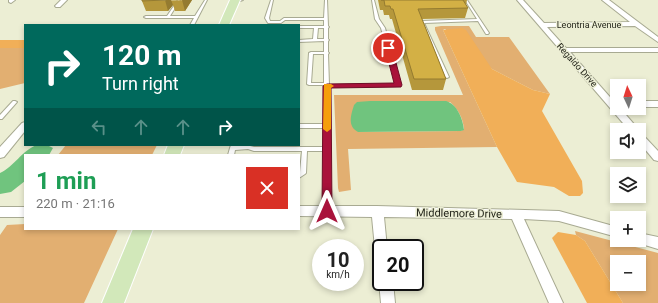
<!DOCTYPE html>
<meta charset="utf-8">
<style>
body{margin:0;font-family:Roboto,sans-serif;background:#f2f2f2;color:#222;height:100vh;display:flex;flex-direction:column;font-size:15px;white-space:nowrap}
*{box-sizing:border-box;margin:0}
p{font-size:13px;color:#767676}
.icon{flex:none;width:22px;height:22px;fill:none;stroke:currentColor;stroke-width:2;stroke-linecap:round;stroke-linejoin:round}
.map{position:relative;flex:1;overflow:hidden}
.details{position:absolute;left:24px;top:154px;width:276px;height:76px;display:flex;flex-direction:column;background:#fff;border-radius:0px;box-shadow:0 2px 6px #0003}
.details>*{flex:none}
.top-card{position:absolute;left:24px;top:24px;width:276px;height:122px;border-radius:0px;box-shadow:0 2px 6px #0003;background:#00695c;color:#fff;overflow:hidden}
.needle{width:26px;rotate:356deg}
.fabs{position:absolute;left:610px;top:79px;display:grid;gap:8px}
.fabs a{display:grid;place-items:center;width:36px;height:36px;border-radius:0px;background:#fff;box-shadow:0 2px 6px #0003;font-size:20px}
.speed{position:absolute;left:312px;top:239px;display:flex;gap:8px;font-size:20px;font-weight:700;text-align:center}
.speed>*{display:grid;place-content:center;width:52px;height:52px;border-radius:50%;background:#fff;box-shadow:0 2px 6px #0003;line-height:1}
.speed small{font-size:10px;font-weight:400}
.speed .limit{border:2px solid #111;border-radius:6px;background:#fff;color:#111}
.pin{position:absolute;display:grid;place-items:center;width:34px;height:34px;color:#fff;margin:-17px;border:2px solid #fff;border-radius:50%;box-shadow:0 1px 4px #0007}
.me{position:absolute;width:44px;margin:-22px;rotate:0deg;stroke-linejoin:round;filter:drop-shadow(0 0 3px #0008)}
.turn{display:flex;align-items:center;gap:14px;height:84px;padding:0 12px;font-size:18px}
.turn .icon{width:52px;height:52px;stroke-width:2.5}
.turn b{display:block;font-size:28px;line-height:34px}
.lanes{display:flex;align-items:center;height:38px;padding:0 12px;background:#0003;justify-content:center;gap:20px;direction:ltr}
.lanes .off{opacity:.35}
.round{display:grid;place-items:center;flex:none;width:42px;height:42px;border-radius:0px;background:#f2f2f2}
.head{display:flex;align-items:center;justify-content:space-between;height:68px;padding:0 12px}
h1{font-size:24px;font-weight:700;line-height:30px;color:#1e9e55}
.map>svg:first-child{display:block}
.green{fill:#e2af71;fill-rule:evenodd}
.forest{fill:#f1af58}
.water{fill:#70c47e}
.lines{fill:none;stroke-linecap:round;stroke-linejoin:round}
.service-casing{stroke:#a8aa92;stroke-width:2}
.minor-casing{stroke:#a8aa92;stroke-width:2}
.primary-casing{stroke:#fff;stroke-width:2}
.service{fill:#fff;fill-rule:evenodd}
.minor{fill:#fff;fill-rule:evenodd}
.primary{fill:#d2e8ba;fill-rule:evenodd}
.wall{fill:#b5973b}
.shaded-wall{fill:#947b30}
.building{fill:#d3b045;stroke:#947b30}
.route{fill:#a9123b;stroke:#6e0c26}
.slow{fill:#f59e0b}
.labels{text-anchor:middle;stroke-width:3;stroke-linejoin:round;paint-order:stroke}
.far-street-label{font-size:9px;fill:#1f2016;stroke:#eceed4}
.street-label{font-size:11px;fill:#1f2016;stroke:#eceed4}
</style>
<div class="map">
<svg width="658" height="303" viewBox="0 0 658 303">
<rect width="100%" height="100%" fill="#eceed4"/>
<g class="green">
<path d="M441,26h28l7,11h33l41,57 -17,-4 -41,-21 -47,-40 -2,1 54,117 -149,2 3,41 -12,2 -1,-4 -4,-93h129l-28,-65v-3zM450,102c8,7 13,16 14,27l-3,2 -104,1z"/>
<polygon points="0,48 25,48 25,83 0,89"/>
<polygon points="66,145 157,145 152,155 58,155"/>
<polygon points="25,224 25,229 118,229 84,303 0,303 0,235 7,225"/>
<path d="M575,231l83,22v50h-35l-38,-62 -9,-6zM617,262h22v22h-22z"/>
</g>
<g class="forest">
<polygon points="462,28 466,30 492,69 533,90 550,94 542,111 582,181 583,193 580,196 569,196 554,187 517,182 497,147 443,30"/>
<rect x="0" y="40" width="25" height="8"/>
<polygon points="558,232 576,235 585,241 623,303 587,303 552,238"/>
</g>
<g class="water">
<path d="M370,101h76c11,3 17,18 18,29l-3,1 -103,1c-11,-6 -7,-17 -4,-27l3,-3z"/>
<path d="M37,145l12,1 4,2 -4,7h-24v26l-14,11 -11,2v-21c14,-6 22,-23 37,-28z"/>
</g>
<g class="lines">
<g class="service-casing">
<g id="service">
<polygon points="178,0 180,0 170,16 195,16 205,0 207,0 194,25 190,25 194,18 146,18 144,17 146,16 167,16"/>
<polygon points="230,0 233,0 234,1 243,0 234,3"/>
<path d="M271,0h2l-4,18 1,3h10l4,-3h40l1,-18h2l1,26 1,1 -1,1v11l1,1 -1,1v11l1,1 -1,1 1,31 67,-1 -15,-56 -6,-9 -3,-19h2l5,19 6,9 15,57 -2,1 -70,1 2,124 -1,2h-4l-1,-2v-60h-17l-1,22 -1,1 -6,4v-5l1,-1 2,-21h-48l-6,-2 -13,1 -1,5h-6l2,-7 1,-3h4v1l15,-1v1l4,1h70v-19h-25v-4h25v-39h-15l-2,-1 2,-31 2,-1h13v-11l-25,1v-2l14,-1 1,-11h-15v-2h25v-6h-39l-4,3h-13l-3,-5zM318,28h6v11h-7zM313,54h11v29h-13z"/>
<polygon points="465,0 467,0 489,33 488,34 486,34 478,21 424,23 449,77 447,78 445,77 420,22 422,21 477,19"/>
<polygon points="13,101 15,101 17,102 2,119 0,119 0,115"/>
</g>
</g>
<g class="minor-casing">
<g id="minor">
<polygon points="9,0 15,0 11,3 9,2"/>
<polygon points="61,0 67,0 60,7 56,7 55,6"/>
<polygon points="517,0 523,0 544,23 630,22 602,0 609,0 658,37 658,42 635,26 547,27 566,48 658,48 658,52 570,52 617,105 617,108 620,108 639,130 629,130"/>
<rect x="639" y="101" width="19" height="6"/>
<polygon points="25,122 25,131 4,157 0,158 0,147 22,123"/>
<polygon points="639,133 642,134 658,151 658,161 654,160 639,142"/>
<polygon points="299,206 377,206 559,211 617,227 617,237 559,221 524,219 563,303 549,303 512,219 384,217 387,248 381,248 381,254 377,252 375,248 372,217 299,216"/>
<rect x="0" y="207" width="25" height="10"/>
<polygon points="639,233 658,237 658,249 635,242 634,240 639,240"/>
<polygon points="381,278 381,282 393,282 395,303 381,303 379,282"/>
</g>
</g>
<g class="primary-casing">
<g id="primary">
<polygon points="230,0 240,0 229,25 219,25"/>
<polygon points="168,145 184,145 180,155 164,155"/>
<polygon points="133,229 153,229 124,303 102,303"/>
</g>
</g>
<use href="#service" class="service"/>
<use href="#minor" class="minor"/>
<use href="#primary" class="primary"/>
</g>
<g class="wall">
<polygon points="192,0 185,11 175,11 173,5 168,11 146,11 142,1"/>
<polygon points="378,0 467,0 466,5 468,8 465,18 422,19 446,79 443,90 412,90 392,19 390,19 389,15 384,15 383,10 380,10"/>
</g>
<g class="shaded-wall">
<polygon points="165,0 176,0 171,0 173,5 168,11"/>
<polygon points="182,0 192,0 185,11"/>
<polygon points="300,45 300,56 299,70 299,50"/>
<polygon points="300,78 300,90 299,105 299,84"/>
</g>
<g class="building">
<polygon points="142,0 165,0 142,1"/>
<polygon points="381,0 463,0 468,8 418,9 446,79 414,79 393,9 391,9 390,6 385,6 384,0"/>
</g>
<polygon class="route" points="388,46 392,48 402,85 401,87 331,88 332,211 331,214 327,216 323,214 322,211 323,86 327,84 394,83 385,48"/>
<polygon class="slow" points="324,84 331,84 334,86 331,88 331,129 327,132 323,129"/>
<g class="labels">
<g class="far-street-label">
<text x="589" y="28">Leontria Avenue</text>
<text transform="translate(577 65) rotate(48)" y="3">Regaldo Drive</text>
</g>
<g class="street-label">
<text transform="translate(459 213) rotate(1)" y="4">Middlemore Drive</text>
</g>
</g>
</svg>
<div class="fabs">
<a><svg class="needle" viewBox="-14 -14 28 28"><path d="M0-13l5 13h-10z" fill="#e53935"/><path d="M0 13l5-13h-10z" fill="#767676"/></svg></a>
<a><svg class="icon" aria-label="sound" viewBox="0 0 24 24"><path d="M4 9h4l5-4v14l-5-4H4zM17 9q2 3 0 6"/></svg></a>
<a><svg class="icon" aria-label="layers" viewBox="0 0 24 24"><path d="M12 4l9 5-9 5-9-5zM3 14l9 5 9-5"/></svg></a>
<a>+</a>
<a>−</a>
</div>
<div class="speed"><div>10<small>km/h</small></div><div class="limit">20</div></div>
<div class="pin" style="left:388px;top:48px;background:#d93025"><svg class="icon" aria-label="arrive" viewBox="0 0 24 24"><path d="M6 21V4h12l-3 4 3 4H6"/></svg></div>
<svg class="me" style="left:327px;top:211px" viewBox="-20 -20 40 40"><path d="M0-17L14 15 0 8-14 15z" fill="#a9123b" stroke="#fff" stroke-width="4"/></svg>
<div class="top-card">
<div class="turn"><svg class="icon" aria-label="right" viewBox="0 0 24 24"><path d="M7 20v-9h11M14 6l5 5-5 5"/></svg><div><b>120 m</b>Turn right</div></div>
<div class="lanes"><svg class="icon off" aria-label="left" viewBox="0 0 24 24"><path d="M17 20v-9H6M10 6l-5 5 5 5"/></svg><svg class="icon off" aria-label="ahead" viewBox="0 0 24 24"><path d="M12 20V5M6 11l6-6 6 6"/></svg><svg class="icon off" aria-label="ahead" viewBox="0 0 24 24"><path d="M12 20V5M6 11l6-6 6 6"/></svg><svg class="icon" aria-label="right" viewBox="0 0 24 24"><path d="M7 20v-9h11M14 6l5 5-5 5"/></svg></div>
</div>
<section class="details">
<div class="head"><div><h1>1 min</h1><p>220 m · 21:16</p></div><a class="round" style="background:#d93025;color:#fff"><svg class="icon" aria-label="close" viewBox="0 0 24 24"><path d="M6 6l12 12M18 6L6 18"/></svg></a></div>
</section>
</div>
